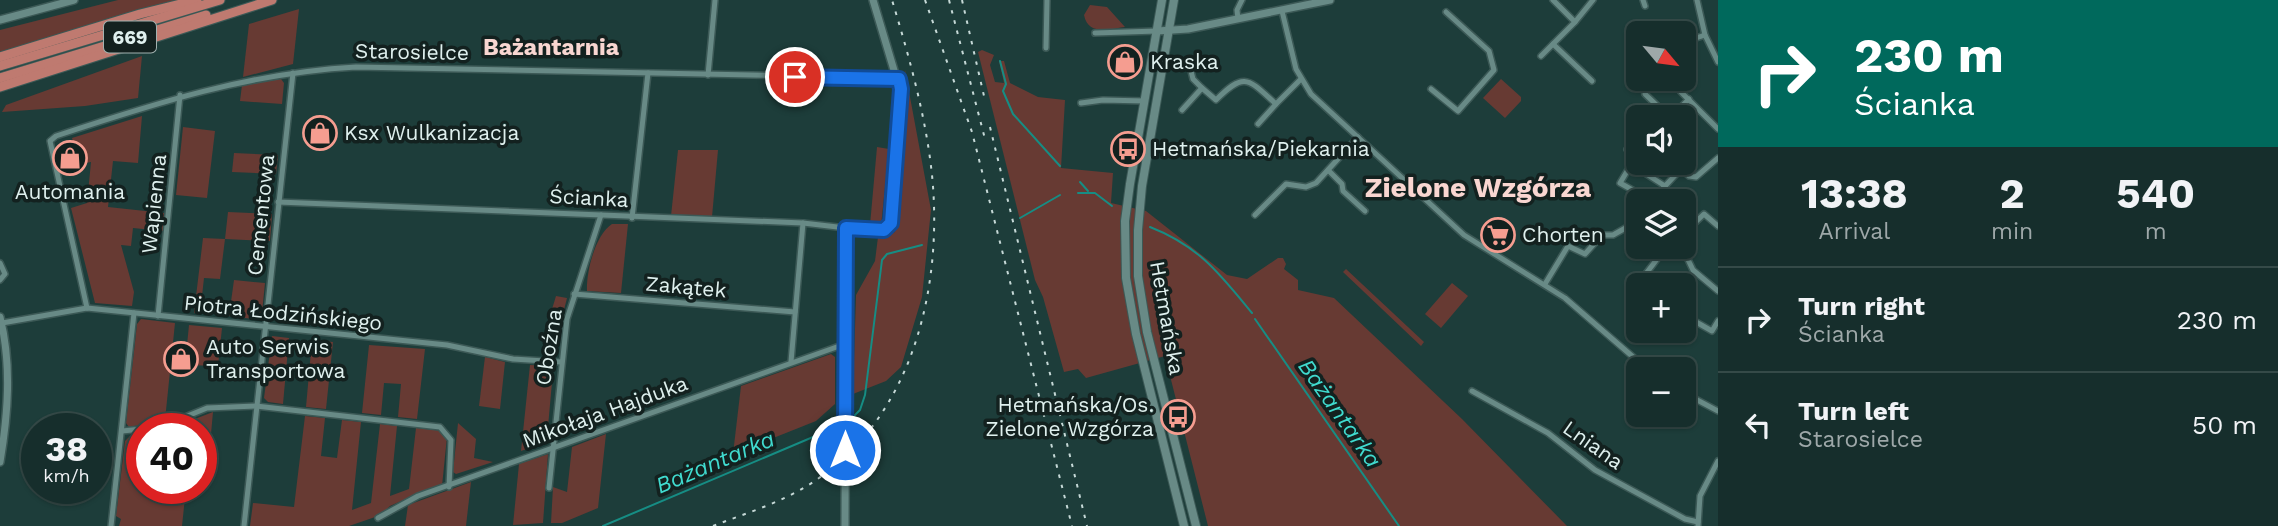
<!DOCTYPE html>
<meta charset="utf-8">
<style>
body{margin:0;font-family:"Work Sans",sans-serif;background:#233a38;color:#f1f3f6;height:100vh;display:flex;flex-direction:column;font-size:26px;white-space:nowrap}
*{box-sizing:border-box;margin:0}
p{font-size:23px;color:#9ea8a9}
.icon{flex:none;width:38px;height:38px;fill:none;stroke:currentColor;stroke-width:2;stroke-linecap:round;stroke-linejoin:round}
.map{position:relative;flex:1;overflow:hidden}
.details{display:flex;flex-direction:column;background:#162e2c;width:560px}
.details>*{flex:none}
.hud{background:#00695c;color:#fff;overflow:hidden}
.needle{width:46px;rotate:119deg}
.fabs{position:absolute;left:1626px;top:21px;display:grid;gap:14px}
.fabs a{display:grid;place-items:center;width:70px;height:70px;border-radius:10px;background:#162e2c;box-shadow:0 2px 5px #0004,0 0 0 2px #354a48;font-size:35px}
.speed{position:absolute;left:21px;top:413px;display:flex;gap:14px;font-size:35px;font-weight:700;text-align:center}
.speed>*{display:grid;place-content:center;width:91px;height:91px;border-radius:50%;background:#162e2c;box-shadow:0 2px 5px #0004,0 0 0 2px #354a48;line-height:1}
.speed small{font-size:18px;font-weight:400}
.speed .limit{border:10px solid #d22;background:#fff;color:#111}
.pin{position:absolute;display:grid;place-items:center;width:60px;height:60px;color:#fff;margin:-30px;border:4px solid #fff;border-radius:50%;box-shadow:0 2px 7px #0007}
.me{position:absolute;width:77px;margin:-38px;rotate:0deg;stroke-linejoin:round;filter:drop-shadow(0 0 5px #0008)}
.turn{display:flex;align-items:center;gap:24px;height:147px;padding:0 21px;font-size:32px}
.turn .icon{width:91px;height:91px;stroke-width:2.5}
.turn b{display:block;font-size:49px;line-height:60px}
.eta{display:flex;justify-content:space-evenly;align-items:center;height:119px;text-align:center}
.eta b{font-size:42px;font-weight:700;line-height:49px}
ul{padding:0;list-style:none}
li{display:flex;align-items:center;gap:21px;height:105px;padding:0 21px;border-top:2px solid #354a48}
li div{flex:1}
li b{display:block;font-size:26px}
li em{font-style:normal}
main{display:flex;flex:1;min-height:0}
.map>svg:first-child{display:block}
.green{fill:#673a33}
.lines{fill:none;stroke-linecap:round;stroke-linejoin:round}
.stream{stroke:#168d84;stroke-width:2}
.minor-casing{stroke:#3c5956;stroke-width:8}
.tertiary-casing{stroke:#3c5956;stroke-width:10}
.secondary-casing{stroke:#3c5956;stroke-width:10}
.primary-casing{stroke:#3c5956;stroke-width:11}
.minor{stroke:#688a86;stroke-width:5}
.tertiary{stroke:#688a86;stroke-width:7}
.secondary{stroke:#688a86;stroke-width:8}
.primary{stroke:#bf7a70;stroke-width:9}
.rail{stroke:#c6d9d7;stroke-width:2;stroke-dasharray:3.5 7;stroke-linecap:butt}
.route-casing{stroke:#114b97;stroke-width:18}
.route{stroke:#1a73e8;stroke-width:12}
.labels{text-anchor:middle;stroke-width:7;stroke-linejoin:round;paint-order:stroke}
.shield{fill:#13211f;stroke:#a2b2b0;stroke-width:2}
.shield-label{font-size:19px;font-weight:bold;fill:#dff0ee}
.street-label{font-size:21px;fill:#dff0ee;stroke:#13211f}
.poi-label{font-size:21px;fill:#dff0ee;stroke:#13211f;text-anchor:start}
.neighbourhood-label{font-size:23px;font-weight:bold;fill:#f9d6d1;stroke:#13211f}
.water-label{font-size:23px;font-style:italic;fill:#40dbcf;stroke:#13211f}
.district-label{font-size:28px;font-weight:bold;fill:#f9d6d1;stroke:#13211f}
</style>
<main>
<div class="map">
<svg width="1718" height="526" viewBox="0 0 1718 526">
<rect width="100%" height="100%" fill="#1d3d3a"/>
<g class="green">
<polygon points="118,0 184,0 156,5 0,54 0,30"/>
<path d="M1090,5l17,2 18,20c-16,2 -37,9 -41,-12z"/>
<polygon points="299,9 293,64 243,77 249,24"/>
<polygon points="982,50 994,55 990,65 995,82 1004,83 999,61 1004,61 1010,83 1038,97 1065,100 1061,168 1113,173 1111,203 1146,211 1227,275 1247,279 1278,258 1283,258 1286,264 1284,269 1298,280 1298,290 1334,298 1462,419 1567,526 1208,526 1165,356 1086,378 1078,369 1064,372 1043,297 1035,280 978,52"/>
<polygon points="142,56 138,98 85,106 2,112 6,105"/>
<polygon points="905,70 931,210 922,297 901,367 886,381 853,394 856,295 875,261 878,237 895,232"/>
<polygon points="281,79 284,83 282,104 240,101 242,85"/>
<polygon points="1501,79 1521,97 1521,101 1505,118 1483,98"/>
<polygon points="142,116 138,163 113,161 108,207 164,213 163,231 133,228 131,246 121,245 134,292 132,306 95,303 71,208 87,203 91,162 79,164 72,138"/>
<polygon points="183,127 215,131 207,198 176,195"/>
<polygon points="877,147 889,149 881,226 870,225"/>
<polygon points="678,150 718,150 712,217 671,216"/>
<polygon points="234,153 278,155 276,174 232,172"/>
<polygon points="228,212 272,214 270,241 225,239 220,279 204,278 200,314 194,313 203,238 225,239"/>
<path d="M612,224h16l-7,69 -34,-2c-1,-19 8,-56 25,-67z"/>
<polygon points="1346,269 1424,342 1421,346 1343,272"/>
<polygon points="234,280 265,283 262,313 254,319 229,316"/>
<polygon points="1452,283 1468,296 1441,328 1425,314"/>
<polygon points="556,296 567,298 553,353 545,356 549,319"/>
<polygon points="141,319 175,323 165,420 129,427 126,423 137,324"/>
<polygon points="189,325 222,328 218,366 185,365"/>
<polygon points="272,336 289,338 283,404 268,402 264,398"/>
<polygon points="312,340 333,342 326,409 306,407"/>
<polygon points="369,345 425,349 417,419 398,417 401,384 384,383 381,415 362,413"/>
<polygon points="831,354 835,357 835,404 816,421 733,454 741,386"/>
<polygon points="485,357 505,362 500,409 479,406"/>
<polygon points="530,365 549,366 553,371 547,438 541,444 521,451"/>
<polygon points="213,412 209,456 201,455 201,429 169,429"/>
<polygon points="305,416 325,418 321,456 337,458 342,420 361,422 352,510 371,503 380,424 397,426 390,496 409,489 416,428 443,431 447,437 442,486 426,490 390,506 381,515 349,526 250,526 253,503 294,507"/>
<polygon points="458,423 476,439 474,458 493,462 456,474 453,472"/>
<polygon points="142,434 142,488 186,488 182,526 119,526 121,519 116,516 125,441 130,436"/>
<polygon points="606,434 598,508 562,523 551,523 553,487 567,492 572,447"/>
<polygon points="548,454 543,523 513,525 519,464"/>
<polygon points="471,482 466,526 405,526 408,505"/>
</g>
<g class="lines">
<g class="stream">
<polyline points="1000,61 1006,84 1003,91 1013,114 1060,166"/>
<polyline points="1080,182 1088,191"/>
<polyline points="1078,193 1095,193 1112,206"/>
<polyline points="1020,218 1060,195"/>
<path d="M1150,227c49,19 70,47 102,86"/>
<polyline points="1255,319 1399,526"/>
<polyline points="852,418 860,410 865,395 882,260 887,254 922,245"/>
<polyline points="603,526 839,426"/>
</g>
<g class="minor-casing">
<g id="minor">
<polyline points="1643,0 1645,6"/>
<polyline points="1697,0 1705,35 1718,62"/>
<polyline points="1282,11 1296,69 1311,94 1464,235 1565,298 1647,369"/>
<polyline points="1238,19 1237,10 1242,0"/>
<polyline points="1575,22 1593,0"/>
<polyline points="1095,33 1157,31"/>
<polyline points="1684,42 1705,35"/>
<polyline points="1553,44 1592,81"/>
<polyline points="1046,48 1047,0"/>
<polyline points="1541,56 1575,22 1553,0"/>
<polyline points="1190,67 1193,79 1202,88"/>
<polyline points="708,75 715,0"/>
<polyline points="1634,80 1638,76"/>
<polyline points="1431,89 1458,111 1494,70 1489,51 1446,12"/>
<polyline points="1681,92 1718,129"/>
<polyline points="1645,94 1669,117"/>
<polyline points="1081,103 1103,100 1145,101"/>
<path d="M1182,110l20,-22 14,12c29,-29 32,-21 60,4l25,-25"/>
<polyline points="1671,117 1689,99"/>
<polyline points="1258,124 1276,104"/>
<polyline points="1627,149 1638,153"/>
<polyline points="1638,153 1620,183 1652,201"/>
<polyline points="1328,170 1342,184 1343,191 1365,211"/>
<polyline points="1640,170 1665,186"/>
<polyline points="1651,201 1681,169 1689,176 1696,177 1718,158"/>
<polyline points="278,202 803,223 846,228"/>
<polyline points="1255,215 1286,184 1306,187 1316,183 1358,137"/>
<polyline points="632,218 648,73"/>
<polyline points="1684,233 1704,214 1718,226"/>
<polyline points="1682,247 1693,270 1718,291"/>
<polyline points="0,263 5,274 0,280"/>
<polyline points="1545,284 1568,246 1585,254 1602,235 1613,235 1638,221"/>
<path d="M1633,292c10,-17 23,-29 32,-45"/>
<polyline points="574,294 795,312"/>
<path d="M87,308l-37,-167 6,-5c100,-33 193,-63 300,-69l543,11"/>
<polyline points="158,316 180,95"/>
<polyline points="2,323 87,308 447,345 513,359 561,362"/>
<polyline points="1684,328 1689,318 1712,331 1718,321"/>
<polyline points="791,362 803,223"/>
<polyline points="1472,391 1548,433 1595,470 1685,519 1698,522"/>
<polyline points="1684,393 1718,411"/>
<polyline points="144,429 163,426 207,408 256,406 440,427 451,440 449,487"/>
<polyline points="122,431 142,429"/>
<polyline points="549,488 567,319 601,215"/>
<polyline points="378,518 418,496 845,344"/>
<polyline points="111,526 134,313"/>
<polyline points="244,526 293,73"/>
<polyline points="1698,526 1700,496 1718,461"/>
</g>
</g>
<g class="tertiary-casing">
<g id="tertiary">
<polyline points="0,20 74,0"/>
<polyline points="1157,31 1188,29 1330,0"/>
<path d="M0,317c12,48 8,97 0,145"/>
<polyline points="845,526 846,228 884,230 891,223 902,97 873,0"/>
</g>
</g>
<g class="secondary-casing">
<g id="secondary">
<polyline points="1162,0 1130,184 1125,221 1126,278 1136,334 1184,526"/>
<polyline points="1174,0 1142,186 1138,230 1138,276 1147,332 1196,526"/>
</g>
</g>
<g class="primary-casing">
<g id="primary">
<polyline points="0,57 140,14 197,0"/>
<polyline points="0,66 220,0"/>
<polyline points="0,78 206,15"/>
<polyline points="0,87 272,0"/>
</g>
</g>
<use href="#minor" class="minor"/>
<use href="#tertiary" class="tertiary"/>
<use href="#secondary" class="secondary"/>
<use href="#primary" class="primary"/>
<g class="rail">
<polyline points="925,0 972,132 1072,526"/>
<polyline points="949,0 985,139"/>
<polyline points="962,0 984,96"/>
<polyline points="990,127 1087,526"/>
<path d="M713,526c36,-14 74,-25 106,-48 95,-66 124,-193 113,-303 -6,-58 -23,-119 -40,-175"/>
</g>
</g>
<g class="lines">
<g class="route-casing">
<polyline id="route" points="795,77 899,79 901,89 891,223 884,230 846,228 845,450"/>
</g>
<use href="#route" class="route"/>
</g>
<defs>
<g id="shop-ring" transform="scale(1.75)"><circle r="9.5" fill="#13211f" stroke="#f59d90" stroke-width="1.5"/><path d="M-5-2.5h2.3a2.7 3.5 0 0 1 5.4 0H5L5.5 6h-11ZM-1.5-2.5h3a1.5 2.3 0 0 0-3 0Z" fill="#f59d90"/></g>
<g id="bus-ring" transform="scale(1.75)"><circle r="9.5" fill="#13211f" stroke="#f59d90" stroke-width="1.5"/><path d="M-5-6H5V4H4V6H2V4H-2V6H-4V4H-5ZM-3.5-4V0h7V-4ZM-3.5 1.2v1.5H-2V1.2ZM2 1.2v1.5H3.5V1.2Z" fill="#f59d90"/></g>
<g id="supermarket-ring" transform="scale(1.75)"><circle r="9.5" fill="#13211f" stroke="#f59d90" stroke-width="1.5"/><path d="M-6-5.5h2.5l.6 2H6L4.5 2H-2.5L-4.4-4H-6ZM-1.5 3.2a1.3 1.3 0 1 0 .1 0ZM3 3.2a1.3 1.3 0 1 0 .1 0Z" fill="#f59d90"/></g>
</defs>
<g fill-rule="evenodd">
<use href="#shop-ring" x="1125" y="62"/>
<use href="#shop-ring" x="320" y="133"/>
<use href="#bus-ring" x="1128" y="149"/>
<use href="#shop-ring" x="70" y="158"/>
<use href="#supermarket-ring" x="1498" y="235"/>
<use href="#shop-ring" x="181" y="359"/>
<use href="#bus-ring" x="1178" y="417"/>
</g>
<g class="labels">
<rect class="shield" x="104" y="21.5" width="52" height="31" rx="5"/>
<g class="shield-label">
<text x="130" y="44">669</text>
</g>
<g class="street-label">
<text transform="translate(412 52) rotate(1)" y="7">Starosielce</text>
<text transform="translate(589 198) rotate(3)" y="7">Ścianka</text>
<text transform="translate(154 204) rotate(-84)" y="7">Wapienna</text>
<text transform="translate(261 215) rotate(-84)" y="7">Cementowa</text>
<text transform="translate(686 287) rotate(5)" y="7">Zakątek</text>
<text transform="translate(283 313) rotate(6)" y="7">Piotra Łodzińskiego</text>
<text transform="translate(1167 318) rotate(80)" y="7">Hetmańska</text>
<text transform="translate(549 347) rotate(-81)" y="7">Oboźna</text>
<text transform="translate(605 412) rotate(-20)" y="7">Mikołaja Hajduka</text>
<text transform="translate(1593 445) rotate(35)" y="7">Lniana</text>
</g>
<g class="poi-label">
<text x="1150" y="69">Kraska</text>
<text x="344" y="140">Ksx Wulkanizacja</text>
<text x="1152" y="156">Hetmańska/Piekarnia</text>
<text x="70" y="199" text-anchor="middle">Automania</text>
<text x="1522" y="242">Chorten</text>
<text x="206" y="354">Auto Serwis<tspan x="206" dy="24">Transportowa</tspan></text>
<text x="1154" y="412" text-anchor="end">Hetmańska/Os.<tspan x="1154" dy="24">Zielone Wzgórza</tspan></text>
</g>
<g class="neighbourhood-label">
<text x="551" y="55">Bażantarnia</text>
</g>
<g class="water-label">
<text transform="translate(1340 413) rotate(55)" y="8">Bażantarka</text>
<text transform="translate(715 462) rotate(-23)" y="8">Bażantarka</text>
</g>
<g class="district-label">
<text x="1478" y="197">Zielone Wzgórza</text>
</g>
</g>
</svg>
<div class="fabs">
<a><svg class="needle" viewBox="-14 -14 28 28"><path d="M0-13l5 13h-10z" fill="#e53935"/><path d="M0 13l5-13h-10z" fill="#9ea8a9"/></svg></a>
<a><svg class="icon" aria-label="sound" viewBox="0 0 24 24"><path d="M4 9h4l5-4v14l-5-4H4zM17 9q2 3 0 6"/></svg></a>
<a><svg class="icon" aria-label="layers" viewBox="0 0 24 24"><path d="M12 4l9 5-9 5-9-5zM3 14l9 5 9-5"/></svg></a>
<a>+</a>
<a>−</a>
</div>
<div class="speed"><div>38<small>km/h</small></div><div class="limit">40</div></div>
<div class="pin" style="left:795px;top:77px;background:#d93025"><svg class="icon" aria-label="arrive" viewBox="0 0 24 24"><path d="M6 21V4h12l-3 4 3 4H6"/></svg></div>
<svg class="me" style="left:845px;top:450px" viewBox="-20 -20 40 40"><circle r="17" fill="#1a73e8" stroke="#fff" stroke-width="3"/><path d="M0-11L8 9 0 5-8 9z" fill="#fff"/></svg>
</div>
<section class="details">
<div class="hud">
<div class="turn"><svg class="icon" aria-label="right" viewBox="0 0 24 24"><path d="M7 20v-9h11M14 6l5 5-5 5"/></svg><div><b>230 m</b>Ścianka</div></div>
</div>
<div class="eta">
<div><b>13:38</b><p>Arrival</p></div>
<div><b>2</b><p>min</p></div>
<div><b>540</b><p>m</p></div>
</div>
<ul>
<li><svg class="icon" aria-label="right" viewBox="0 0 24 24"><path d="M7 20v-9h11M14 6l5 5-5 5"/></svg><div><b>Turn right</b><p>Ścianka</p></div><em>230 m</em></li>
<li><svg class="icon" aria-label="left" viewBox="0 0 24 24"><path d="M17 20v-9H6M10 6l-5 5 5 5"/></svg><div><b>Turn left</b><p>Starosielce</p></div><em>50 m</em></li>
</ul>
</section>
</main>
